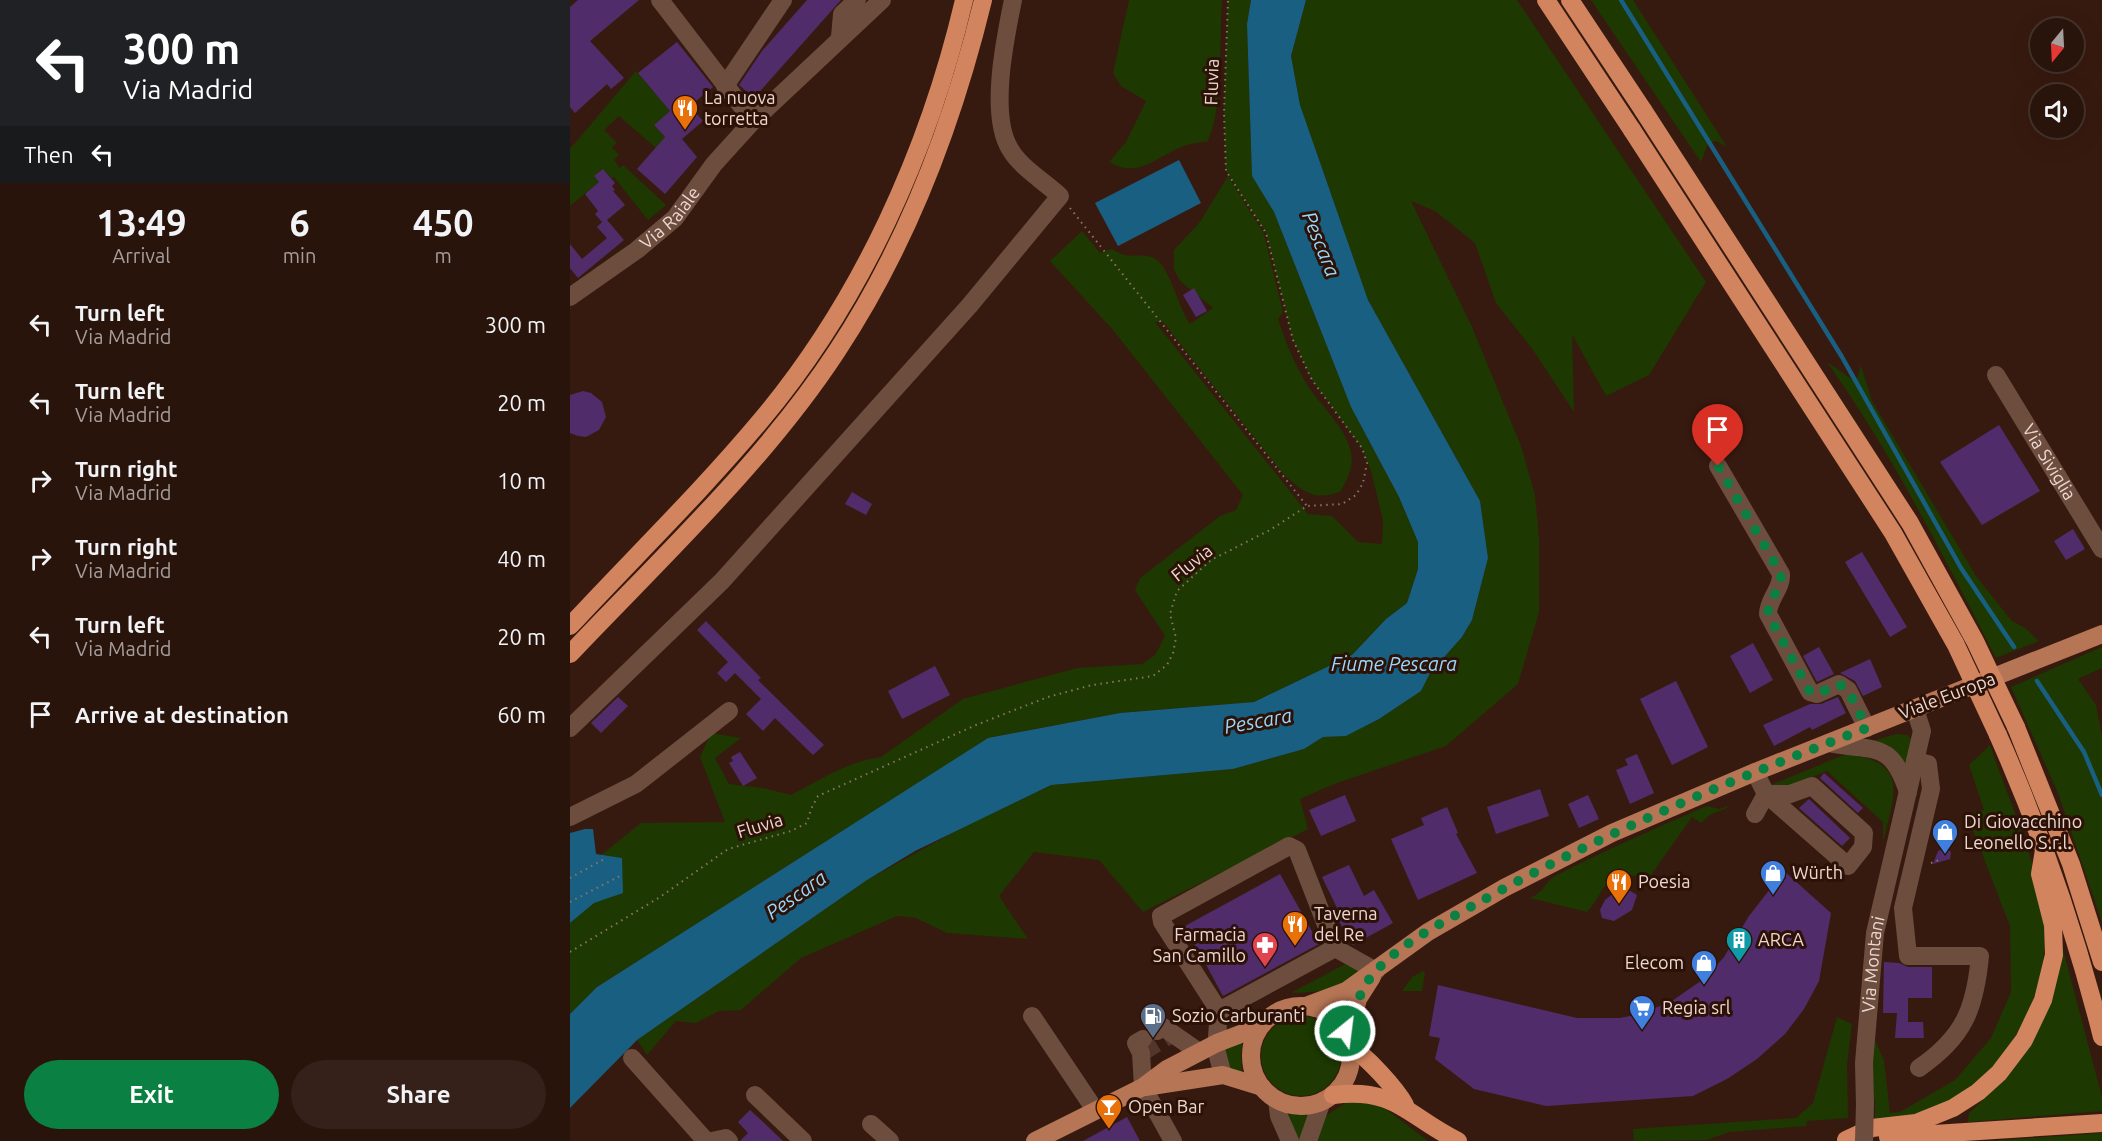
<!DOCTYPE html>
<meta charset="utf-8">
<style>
body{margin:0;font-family:Ubuntu,sans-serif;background:#352119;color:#f1f3f6;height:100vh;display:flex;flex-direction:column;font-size:22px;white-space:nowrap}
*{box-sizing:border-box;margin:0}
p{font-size:20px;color:#a59e9d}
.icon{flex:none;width:33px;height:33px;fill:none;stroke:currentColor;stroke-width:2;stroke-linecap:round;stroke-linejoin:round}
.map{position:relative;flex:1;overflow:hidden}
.sheet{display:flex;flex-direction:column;background:#29140b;width:570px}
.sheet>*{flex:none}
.banner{background:#202124;color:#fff;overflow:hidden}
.needle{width:39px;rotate:198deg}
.controls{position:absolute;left:1460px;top:18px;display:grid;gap:12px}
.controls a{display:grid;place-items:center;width:54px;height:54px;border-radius:50%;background:#29140b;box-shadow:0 6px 24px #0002,0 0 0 2px #45332c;font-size:30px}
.pin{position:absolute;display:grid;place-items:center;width:51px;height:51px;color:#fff;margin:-62px -26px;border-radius:50% 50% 50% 0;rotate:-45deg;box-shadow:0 0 6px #0007}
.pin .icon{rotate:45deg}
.me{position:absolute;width:66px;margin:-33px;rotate:29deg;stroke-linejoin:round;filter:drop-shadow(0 0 4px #0008)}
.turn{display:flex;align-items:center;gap:21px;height:126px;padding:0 24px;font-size:27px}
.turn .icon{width:78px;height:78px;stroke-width:2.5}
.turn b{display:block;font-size:42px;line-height:51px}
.then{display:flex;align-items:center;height:57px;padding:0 24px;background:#0003;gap:12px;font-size:22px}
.eta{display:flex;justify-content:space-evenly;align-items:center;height:102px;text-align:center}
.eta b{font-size:36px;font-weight:700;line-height:42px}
.primary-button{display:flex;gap:12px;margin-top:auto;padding:12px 24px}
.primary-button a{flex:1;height:69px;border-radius:36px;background:#0b8043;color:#fff;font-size:24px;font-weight:700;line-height:69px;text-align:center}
.primary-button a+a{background:#352119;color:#f1f3f6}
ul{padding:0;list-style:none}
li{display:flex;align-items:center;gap:18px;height:78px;padding:0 24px}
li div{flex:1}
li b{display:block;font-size:22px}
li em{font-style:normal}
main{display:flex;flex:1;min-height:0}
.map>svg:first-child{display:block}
.green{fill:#1d3800}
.water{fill:#195f82}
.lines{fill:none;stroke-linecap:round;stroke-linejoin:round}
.stream{stroke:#195f82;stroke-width:4.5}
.building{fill:#502c6b}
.minor-tunnel{stroke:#52362c;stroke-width:18;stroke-dasharray:18 9;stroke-linecap:butt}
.path{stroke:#8c746a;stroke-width:2;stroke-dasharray:1.5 4.5;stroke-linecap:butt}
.minor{stroke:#6d4d3e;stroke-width:18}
.major{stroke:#b67555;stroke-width:18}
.highway{stroke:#d2845e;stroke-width:18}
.minor-bridge{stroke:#6d4d3e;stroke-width:18}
.highway-bridge{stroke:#d2845e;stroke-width:18}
.route{stroke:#0b8043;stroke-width:10;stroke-dasharray:0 18}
.labels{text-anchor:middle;stroke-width:6;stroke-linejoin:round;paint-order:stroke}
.street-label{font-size:18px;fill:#ecd8d0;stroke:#2c1106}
.poi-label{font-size:18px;fill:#ecd8d0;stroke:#2c1106;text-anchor:start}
.water-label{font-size:20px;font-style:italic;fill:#98d7fe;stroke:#2c1106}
</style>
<main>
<section class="sheet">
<div class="banner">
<div class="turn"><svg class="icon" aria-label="left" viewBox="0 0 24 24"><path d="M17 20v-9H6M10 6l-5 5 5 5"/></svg><div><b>300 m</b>Via Madrid</div></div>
<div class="then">Then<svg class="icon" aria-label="left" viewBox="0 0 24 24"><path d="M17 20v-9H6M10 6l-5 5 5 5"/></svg></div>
</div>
<div class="eta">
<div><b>13:49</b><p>Arrival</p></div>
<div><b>6</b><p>min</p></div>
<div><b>450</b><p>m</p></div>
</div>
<ul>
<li><svg class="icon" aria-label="left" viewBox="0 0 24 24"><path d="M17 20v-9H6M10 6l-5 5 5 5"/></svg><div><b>Turn left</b><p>Via Madrid</p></div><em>300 m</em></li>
<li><svg class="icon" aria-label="left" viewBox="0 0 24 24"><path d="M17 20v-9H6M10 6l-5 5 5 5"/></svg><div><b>Turn left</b><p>Via Madrid</p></div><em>20 m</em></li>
<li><svg class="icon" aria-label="right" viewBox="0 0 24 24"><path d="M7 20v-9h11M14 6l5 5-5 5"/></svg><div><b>Turn right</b><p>Via Madrid</p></div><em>10 m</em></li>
<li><svg class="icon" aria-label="right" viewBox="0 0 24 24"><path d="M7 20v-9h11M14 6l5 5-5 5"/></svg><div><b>Turn right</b><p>Via Madrid</p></div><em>40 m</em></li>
<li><svg class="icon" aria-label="left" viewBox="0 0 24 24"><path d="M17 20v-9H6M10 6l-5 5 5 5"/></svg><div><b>Turn left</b><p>Via Madrid</p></div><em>20 m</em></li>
<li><svg class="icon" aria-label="arrive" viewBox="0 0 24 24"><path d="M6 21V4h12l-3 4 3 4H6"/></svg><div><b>Arrive at destination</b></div><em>60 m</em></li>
</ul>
<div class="primary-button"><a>Exit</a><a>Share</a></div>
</section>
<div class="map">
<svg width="1532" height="1141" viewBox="0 0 1532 1141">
<rect width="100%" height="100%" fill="#371a0f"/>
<g class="green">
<path d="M559,0h93c-3,37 2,112 -15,142 -41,-1 -61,42 -98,20l17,-20 20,-41 -25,-15 -8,-13z"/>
<path d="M658,0h23l-4,24 5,152 22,36 77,195 48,90 19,45v27l-11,34 -21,16 -34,36 -98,47 -134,11 -132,25 -391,249 -27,27v-91l24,-20 28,-45 -21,-3 40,-32 84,-1 -25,-65 11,-24 30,5 -26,20 14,26 34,4 28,7c30,-15 56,-34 90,-38l82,-58 114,-31 65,-4 13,-9 10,-19 -30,-46 5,-12 80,-62 16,-6 7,-15 -130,-165 -63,-69 32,-30 18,22 11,-4c5,2 9,5 14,6 10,2 22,-2 32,5 14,11 21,47 33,64l23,-16 -33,-27 -6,-12v-19l26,-28 28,-46 36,58 19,78 -5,7c8,24 17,46 30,67 14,21 37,41 43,66 3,15 -4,28 -11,40 -27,9 -36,0 -56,-17l-121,-153h-8l153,192 24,2 26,26 24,2 1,-24 -12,-49 -9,-23 -50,-68 -19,-40 -27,-107 -40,-62 -2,-58z"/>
<polygon points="736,0 947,0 1136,282 1079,375 1036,396 1002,334 1004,412 963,350 926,303 905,243 865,211 841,201 902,327 951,446 965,495 969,538 969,612 948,684 876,746 764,784 730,799 738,829 573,912 529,860 464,852 429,896 458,939 377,933 346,918 327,916 231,958 171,1010 149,1011 126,1023 106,1021 77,1055 67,1040 297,880 391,828 481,785 663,769 734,749 753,737 776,736 809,719 851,691 860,673 892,637 902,620 918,558 910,501 798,300 730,105 721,56"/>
<polygon points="1021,0 1063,0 1157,147 1146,141 1138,144 1131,162"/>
<polygon points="66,71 100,111 84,125 106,150 86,148 49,116 34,130 47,143 42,147 49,155 44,160 50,168 53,165 96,205 78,220 44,177 41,178 33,169 24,176 29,182 0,206 0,149"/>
<path d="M1257,362l29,20 5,-17 11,36 104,175 36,45 13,7 14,13 -43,17c-52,-101 -103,-203 -169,-296z"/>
<polygon points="1532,647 1532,668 1508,679 1526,705 1532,736 1532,922 1488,793 1441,687"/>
<polygon points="1326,734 1337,735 1342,740 1337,772 1302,741"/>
<path d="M1420,745c17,50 40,101 51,152 16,76 -19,157 -83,199 -25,16 -55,22 -83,25v-21h-4l3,-62 10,22 6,53 10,-1 55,-32 36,-42 20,-46 -1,-66 -43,-111 17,-5 -15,-45z"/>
<path d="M1276,754c65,8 48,41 37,89v-21l-56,-51 -43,17 -13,-3z"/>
<path d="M1137,806l13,3 7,-3v2l-17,7 -9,8 -9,-6 -41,58c-8,5 -14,0 -23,0 -25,0 -27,23 -41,37l-57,-14c17,-8 14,-16 27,-23 49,-25 99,-47 150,-69z"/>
<polygon points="1490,938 1532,1097 1532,1111 1398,1122 1399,1113 1435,1079 1466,1034"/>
<path d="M775,964l15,7c-21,21 -42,21 -69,22z"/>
<polygon points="853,971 855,972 852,991 832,991 842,977"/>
<circle cx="731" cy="1056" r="40"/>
<polygon points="1267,1017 1282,1024 1277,1065 1278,1118 1237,1121 1236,1126 1159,1132 1137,1140 1064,1141 1063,1129 1226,1118 1243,1103"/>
<polygon points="673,1039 671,1055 672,1072 659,1070 652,1045"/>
<polygon points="777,1102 808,1103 858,1141 743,1141 753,1118"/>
<polygon points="717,1114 740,1115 732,1141 727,1141"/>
<polygon points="1532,1133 1532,1141 1420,1141"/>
</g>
<g class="water">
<polygon points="681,0 736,0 721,56 730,105 798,300 910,501 918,558 902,620 892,637 860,673 851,691 809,719 776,736 753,737 734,749 663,769 481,785 345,851 297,880 67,1040 0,1108 0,1014 27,987 418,738 550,713 684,702 782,655 816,619 837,603 848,569 848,542 829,497 781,407 704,212 682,176 677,24"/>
<polygon points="609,160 631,203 548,246 525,203"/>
<polygon points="15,829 23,829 26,854 52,858 53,893 24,903 0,923 0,833"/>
</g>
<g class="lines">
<g class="stream">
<polyline points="1051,0 1272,357 1391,568 1444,647"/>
<polyline points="1467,681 1514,752 1532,795"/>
</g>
</g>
<g class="building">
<polygon points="8,0 69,0 20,41 54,78 41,89 37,84 5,113 0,107 0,7"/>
<polygon points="237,0 271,0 184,98 169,85 192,51"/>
<polygon points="107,42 143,87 120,106 133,121 112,139 127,157 95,194 67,169 95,137 84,125 100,111 68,73"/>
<polygon points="33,169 45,183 42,186 45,190 43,191 55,205 37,220 54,240 8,278 0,268 0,244 12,259 37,238 27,227 32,222 25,214 28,211 15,194 29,182 24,176"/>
<polygon points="624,288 637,311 626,317 613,295"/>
<polygon points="13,391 21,393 32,402 36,417 29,430 16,437 8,436 0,433 0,395"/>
<polygon points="1429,425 1470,491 1412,525 1370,462"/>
<polygon points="282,492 302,504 296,515 275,504"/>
<polygon points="1503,529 1515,549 1496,560 1484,541"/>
<polygon points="1292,552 1337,627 1320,637 1275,562"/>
<polygon points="136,621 191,678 188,680 254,745 243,755 205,718 193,731 176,714 191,699 165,673 156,682 147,673 158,662 127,630"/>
<polygon points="1183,643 1203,680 1180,693 1160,656"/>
<polygon points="1249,647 1264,674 1247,682 1233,656"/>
<polygon points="1300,659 1312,687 1293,696 1285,681 1270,673"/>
<polygon points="365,666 380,695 332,719 318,691"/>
<polygon points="1106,681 1138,747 1102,765 1070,699"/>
<polygon points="48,697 58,706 31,733 21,723"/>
<polygon points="1268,697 1276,713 1242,730 1240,727 1204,746 1193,725 1240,704 1251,704"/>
<polygon points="170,752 187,778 173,786 159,763 163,761 161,757"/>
<polygon points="1067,754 1084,793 1060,804 1046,770 1058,765 1055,759"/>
<polygon points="1254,773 1293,808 1288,813 1250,778"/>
<polygon points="970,789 979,816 926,834 917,807"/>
<polygon points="775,795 786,821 751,836 739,810"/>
<polygon points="1018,795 1029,819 1009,828 998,804"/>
<polygon points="1239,799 1280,838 1272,846 1229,808"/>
<polygon points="877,807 888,833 886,834 907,873 848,900 821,839 854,825 851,818"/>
<polygon points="1375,848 1381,852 1380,859 1363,864 1368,851"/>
<polygon points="779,865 794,896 804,890 823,923 783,945 764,913 768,910 752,877"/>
<polygon points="1214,871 1261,913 1249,981 1234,1009 1215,1034 1187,1059 1157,1079 1123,1096 976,1106 904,1089 865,1059 870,1038 859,1036 868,985 1007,1018 1050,1018 1070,1014 1102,1001 1135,978 1154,957 1179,916"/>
<polygon points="710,874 749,944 653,996 615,926"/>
<polygon points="1057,889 1067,895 1062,910 1044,921 1032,918 1030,910 1035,900 1045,892"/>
<polygon points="1314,962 1329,963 1338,967 1362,967 1362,998 1338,998 1338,1022 1353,1022 1354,1038 1325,1038 1327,1013 1313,1013"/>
<polygon points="180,1110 191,1120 213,1141 170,1141 178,1133 168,1122"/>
<polygon points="557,1117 570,1141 513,1141"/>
</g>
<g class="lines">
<polyline class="minor-tunnel" points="571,1053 603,1033"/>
<g class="path">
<polyline points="500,208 737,506"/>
<polyline points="1361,863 1369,860"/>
<polyline points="0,878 36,858"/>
<polyline points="0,902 50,876"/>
<polyline points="0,952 90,897 158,849 221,831 237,823 241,809 248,796 406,725 478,697 522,685 583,676 597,665 603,653 606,638 600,614 607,591 641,560 700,530 737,506 772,504 786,495 793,483 797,463 792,448 742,380 723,340 696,233 656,171 654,113 658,0"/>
</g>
<g class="minor">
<polyline points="90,0 183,121"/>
<polyline points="270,37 272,14 287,0"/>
<polyline points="155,86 213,0"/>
<path id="s1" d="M0,297l67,-47 38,-32 39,-54 39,-43 129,-121"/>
<path id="s2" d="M1426,375l106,174"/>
<path d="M1148,466l63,108c1,15 -13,25 -13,40l42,78 7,2 22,-10 9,6 19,38"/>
<path d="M0,728l152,-147 248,-276 90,-109c-15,-14 -40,-29 -50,-47 -21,-34 -5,-110 3,-149"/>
<path d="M1258,743c45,9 63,-4 80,49"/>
<path d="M1345,761l13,3 3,25 -28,119 5,48h72c-5,53 -16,81 -61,112"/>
<polyline points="1185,772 1196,794 1278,866 1293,847 1294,833 1242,786 1220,794 1196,794 1185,814"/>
<polyline points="0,817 66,784 159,711"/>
<polyline points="649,1011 765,948"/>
<polyline points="462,1016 525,1110"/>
<polyline points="587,1031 593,1027 629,1052"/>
<polyline points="573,1039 566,1043 571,1053 573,1087 603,1141"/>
<polyline points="62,1058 136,1141"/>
<polyline points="653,1075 646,1049 649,1011 592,922 591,916 719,846 727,850 765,948 806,971"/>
<polyline points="185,1095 233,1141"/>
<polyline points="707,1100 709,1116 720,1141"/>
<path id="s3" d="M1295,1104l-1,-41 11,-130 47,-202 -7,-22"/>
<polyline points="301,1124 320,1141"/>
<polyline points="142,1141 156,1138 159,1141"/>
<polyline points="738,1141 752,1101"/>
</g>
<g class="major">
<circle cx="731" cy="1056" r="50"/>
<polyline points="736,1006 776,991 858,932 934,888 1042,833 1185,772 1532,634"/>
<polyline points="778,1039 788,999 802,977"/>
<polyline points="575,1087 653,1075 692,1087"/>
<polyline points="465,1141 573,1087 597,1069 647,1043 689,1027"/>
</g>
<g class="highway">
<polyline points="976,0 1062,130"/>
<polyline points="1000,0 1073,110"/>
<path d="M0,626c64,-69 132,-135 192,-207 99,-118 167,-269 202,-419"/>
<path d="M0,654c90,-95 195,-193 267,-303 70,-106 116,-228 146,-351"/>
<polyline points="1446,727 1501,864 1532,962"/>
<path d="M1428,735c43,97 78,199 104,302"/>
<path d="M780,1046c16,10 46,42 55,59"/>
<path d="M763,1095c63,-8 74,21 125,46"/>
<polyline points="1318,1137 1532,1123"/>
<polyline points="1276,1140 1302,1128 1346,1123 1383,1108 1408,1092 1429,1073 1454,1040 1473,1000 1484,955 1483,925 1470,874 1474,850"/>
</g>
<polyline class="minor-bridge" points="1294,1141 1295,1104"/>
<g class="highway-bridge">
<polyline points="1073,110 1340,523 1405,641 1446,727"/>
<polyline points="1062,130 1323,533 1386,645 1428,735"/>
</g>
</g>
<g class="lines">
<path class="route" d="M775,1031l3,8c5,-24 10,-48 27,-67 29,-32 73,-52 110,-73 122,-68 252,-121 382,-171l-19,-38 -9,-6 -22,10 -7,-2 -42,-78c0,-15 14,-25 13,-40l-63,-108"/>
</g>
<defs>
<g id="restaurant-pin" transform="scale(1.35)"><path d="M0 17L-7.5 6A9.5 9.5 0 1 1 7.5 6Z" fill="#e8710a" stroke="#2c1106"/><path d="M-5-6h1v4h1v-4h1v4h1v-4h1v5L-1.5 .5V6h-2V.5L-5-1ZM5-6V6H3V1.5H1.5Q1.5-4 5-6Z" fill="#fff"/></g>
<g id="shop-pin" transform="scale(1.35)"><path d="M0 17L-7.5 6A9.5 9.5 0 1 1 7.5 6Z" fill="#3f7fe0" stroke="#2c1106"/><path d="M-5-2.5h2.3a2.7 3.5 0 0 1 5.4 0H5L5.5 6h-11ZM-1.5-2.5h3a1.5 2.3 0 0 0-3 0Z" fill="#fff"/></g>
<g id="building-pin" transform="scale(1.35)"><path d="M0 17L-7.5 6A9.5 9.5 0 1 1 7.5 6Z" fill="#0f9aa8" stroke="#2c1106"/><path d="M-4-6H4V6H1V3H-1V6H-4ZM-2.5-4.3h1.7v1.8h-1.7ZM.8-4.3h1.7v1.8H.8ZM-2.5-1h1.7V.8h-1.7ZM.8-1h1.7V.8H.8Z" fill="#fff"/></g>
<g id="pharmacy-pin" transform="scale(1.35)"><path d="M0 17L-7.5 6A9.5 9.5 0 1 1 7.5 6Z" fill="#e0444e" stroke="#2c1106"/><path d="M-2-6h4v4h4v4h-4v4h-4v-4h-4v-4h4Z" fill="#fff"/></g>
<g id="supermarket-pin" transform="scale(1.35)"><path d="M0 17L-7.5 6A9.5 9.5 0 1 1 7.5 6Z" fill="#3f7fe0" stroke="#2c1106"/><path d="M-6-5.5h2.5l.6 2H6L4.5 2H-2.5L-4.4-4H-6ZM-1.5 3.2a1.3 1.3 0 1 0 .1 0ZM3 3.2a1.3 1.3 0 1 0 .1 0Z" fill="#fff"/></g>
<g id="fuel-pin" transform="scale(1.35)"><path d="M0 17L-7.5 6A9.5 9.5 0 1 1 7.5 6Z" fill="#5c6f8a" stroke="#2c1106"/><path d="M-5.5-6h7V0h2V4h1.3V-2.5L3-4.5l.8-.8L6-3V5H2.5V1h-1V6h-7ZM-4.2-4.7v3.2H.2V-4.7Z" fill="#fff"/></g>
<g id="bar-pin" transform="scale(1.35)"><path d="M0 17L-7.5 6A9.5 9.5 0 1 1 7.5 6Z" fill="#e8710a" stroke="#2c1106"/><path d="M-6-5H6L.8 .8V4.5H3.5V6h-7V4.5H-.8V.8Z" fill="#fff"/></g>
</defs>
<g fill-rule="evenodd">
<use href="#restaurant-pin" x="115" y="108"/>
<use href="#shop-pin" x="1375" y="832"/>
<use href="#shop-pin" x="1203" y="873"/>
<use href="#restaurant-pin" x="1049" y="882"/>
<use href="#restaurant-pin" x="725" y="924"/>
<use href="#building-pin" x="1169" y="940"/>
<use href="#pharmacy-pin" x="695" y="945"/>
<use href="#shop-pin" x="1134" y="963"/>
<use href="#supermarket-pin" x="1072" y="1008"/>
<use href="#fuel-pin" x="583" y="1016"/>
<use href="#bar-pin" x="539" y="1107"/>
</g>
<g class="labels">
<g class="street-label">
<text transform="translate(642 82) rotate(-88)" y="6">Fluvia</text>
<text dy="6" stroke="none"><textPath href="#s1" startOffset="128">Via Raiale</textPath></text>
<text dy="6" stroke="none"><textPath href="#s2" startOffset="102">Via Siviglia</textPath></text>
<text transform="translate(622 563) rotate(-39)" y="6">Fluvia</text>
<text transform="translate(1377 696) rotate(-21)" y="6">Viale Europa</text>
<text transform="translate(190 826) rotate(-17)" y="6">Fluvia</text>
<text dy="6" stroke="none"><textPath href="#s3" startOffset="140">Via Montani</textPath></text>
</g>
<g class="poi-label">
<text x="134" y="104">La nuova<tspan x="134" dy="21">torretta</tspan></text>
<text x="1394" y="828">Di Giovacchino<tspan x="1394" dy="21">Leonello S.r.l.</tspan></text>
<text x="1222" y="879">Würth</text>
<text x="1068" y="888">Poesia</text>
<text x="744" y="920">Taverna<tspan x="744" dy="21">del Re</tspan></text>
<text x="676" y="941" text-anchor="end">Farmacia<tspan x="676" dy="21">San Camillo</tspan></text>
<text x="1188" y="946">ARCA</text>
<text x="1114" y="969" text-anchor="end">Elecom</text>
<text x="1092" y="1014">Regia srl</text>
<text x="602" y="1022">Sozio Carburanti</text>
<text x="558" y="1113">Open Bar</text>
</g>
<g class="water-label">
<text transform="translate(751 244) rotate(68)" y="7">Pescara</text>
<text x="824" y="671">Fiume Pescara</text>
<text transform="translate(688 721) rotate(-10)" y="7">Pescara</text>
<text transform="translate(226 895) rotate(-35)" y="7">Pescara</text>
</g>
</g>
</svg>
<div class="controls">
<a><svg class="needle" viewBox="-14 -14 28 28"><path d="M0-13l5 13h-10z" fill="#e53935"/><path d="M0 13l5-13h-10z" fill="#a59e9d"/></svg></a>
<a><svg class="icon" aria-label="sound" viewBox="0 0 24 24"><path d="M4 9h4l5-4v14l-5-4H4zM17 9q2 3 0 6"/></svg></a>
</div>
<div class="pin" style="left:1148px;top:466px;background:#d93025"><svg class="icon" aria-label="arrive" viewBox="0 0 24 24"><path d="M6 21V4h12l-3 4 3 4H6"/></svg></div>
<svg class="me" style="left:775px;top:1031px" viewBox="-20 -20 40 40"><circle r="17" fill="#0b8043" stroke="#fff" stroke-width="3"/><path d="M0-11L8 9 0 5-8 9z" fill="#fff"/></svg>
</div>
</main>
